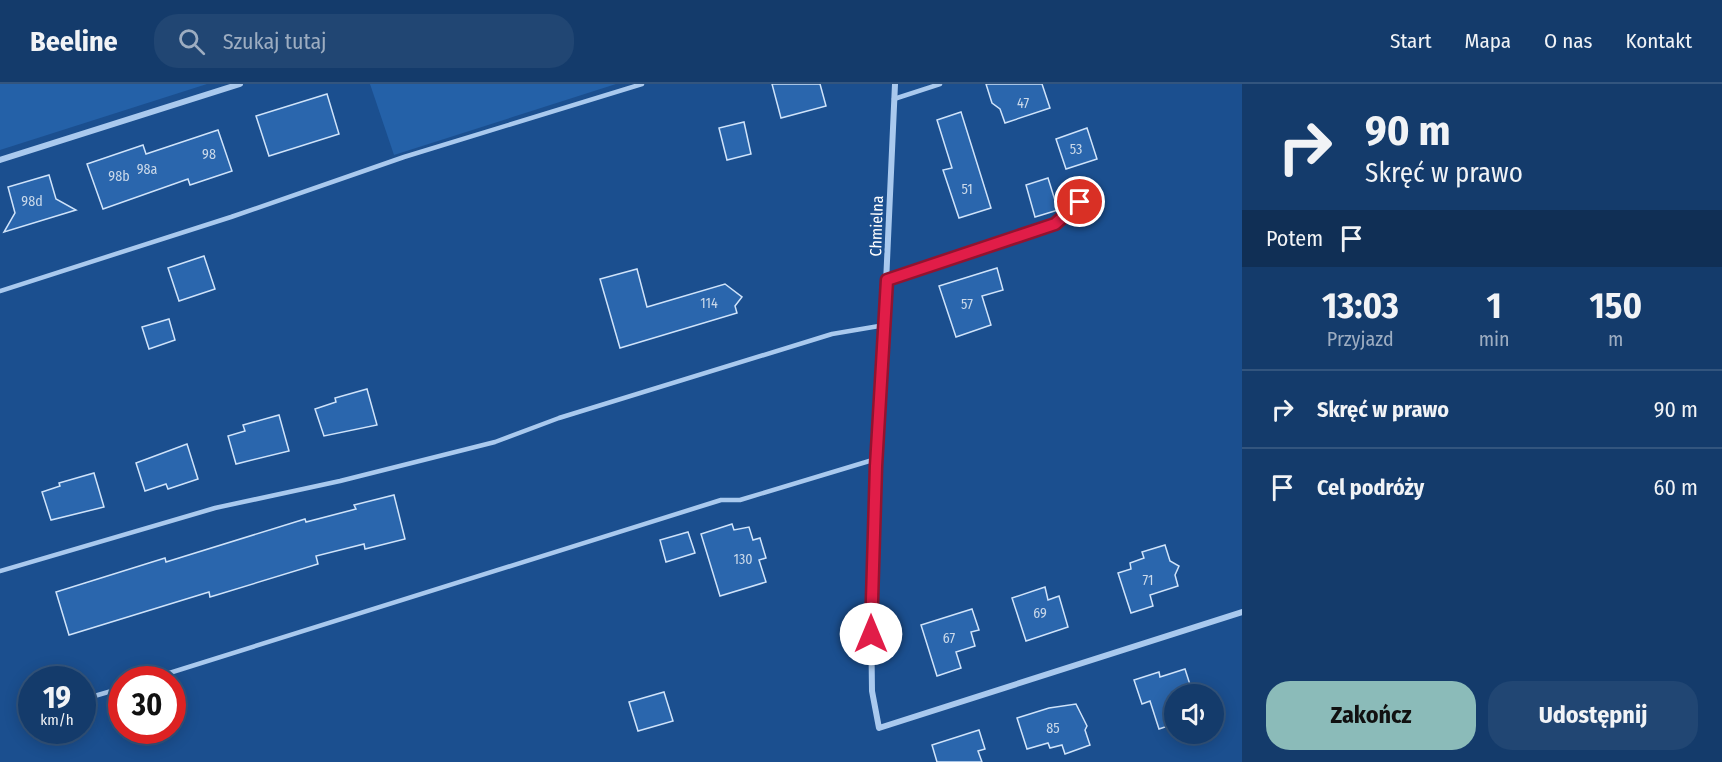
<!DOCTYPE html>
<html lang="pl">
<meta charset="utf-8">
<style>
body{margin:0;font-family:"Fira Sans Condensed",sans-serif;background:#214673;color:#f1f3f6;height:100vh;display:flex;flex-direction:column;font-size:22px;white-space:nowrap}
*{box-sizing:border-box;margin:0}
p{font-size:20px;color:#9dadc1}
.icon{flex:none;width:33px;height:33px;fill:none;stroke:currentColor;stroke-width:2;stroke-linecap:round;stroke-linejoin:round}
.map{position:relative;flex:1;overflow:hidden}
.side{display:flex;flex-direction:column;background:#143b6b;width:480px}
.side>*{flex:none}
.guide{background:#143b6b;color:#f1f3f6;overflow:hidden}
.tools{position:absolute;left:1164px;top:600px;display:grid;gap:12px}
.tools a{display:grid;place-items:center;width:60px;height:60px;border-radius:50%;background:#143b6b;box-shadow:0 3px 15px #0003,0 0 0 2px #33557e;font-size:30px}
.speed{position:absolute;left:18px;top:582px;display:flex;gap:12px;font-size:30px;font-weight:700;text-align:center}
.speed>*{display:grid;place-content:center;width:78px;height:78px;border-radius:50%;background:#143b6b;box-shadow:0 3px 15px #0003,0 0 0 2px #33557e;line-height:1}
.speed small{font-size:15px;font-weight:400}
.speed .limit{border:9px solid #d22;background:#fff;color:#111}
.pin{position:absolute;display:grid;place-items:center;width:51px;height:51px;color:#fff;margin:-26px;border:3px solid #fff;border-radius:50%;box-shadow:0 2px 6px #0007}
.me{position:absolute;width:66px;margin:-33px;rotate:0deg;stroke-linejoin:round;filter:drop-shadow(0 0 4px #0008)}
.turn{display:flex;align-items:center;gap:21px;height:126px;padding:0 24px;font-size:27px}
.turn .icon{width:78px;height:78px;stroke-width:2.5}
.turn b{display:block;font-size:42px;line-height:51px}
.then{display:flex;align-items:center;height:57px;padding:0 24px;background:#0003;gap:12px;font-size:22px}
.eta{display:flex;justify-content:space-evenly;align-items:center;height:102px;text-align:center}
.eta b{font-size:36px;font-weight:700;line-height:42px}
.button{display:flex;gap:12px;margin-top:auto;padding:12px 24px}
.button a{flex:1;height:69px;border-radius:24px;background:#8bbbb9;color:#111;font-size:24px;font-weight:700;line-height:69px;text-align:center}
.button a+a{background:#214673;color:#f1f3f6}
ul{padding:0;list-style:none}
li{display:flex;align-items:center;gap:18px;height:78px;padding:0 24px;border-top:2px solid #33557e}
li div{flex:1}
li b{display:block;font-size:22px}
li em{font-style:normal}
header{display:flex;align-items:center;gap:36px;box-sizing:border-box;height:84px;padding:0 30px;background:#143b6b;border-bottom:2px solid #33557e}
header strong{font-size:28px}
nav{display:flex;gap:33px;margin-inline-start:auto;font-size:21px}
.search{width:420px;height:54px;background:#214673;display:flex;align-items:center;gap:15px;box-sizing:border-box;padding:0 21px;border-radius:24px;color:#9dadc1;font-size:22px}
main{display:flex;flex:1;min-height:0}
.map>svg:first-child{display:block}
.green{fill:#2461a8}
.building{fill:#2a66ad;stroke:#cfe3fa;stroke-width:1.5}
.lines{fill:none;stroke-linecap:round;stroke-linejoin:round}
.service{stroke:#a9c9ee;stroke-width:4.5}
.minor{stroke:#a9c9ee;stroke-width:6}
.route-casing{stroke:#92132f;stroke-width:15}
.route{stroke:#e11d48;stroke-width:10}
.labels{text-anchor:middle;stroke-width:6;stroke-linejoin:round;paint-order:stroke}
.number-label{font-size:14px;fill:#cad9ea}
.street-label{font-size:16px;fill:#fff;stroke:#1b4f8f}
</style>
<header>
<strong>Beeline</strong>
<div class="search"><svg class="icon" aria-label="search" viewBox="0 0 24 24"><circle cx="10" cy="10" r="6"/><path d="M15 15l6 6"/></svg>Szukaj tutaj</div>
<nav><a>Start</a><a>Mapa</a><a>O nas</a><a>Kontakt</a></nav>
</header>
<main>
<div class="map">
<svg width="1242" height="678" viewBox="0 0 1242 678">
<rect width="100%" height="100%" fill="#1b4f8f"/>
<g class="green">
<polygon points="0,0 207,0 0,66"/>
<polygon points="370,0 616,0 394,71"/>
</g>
<g class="building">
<polygon points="772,0 820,0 826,22 781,34"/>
<polygon points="986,0 1042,0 1050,24 1005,39 1000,25 992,19"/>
<polygon points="327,10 339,50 269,72 256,32"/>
<polygon points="961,28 991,124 959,134 943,86 952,84 937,36"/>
<polygon points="744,38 751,70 727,76 719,44"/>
<polygon points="1087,44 1097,75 1066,85 1056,55"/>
<polygon points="218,46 232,87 190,101 188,95 103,125 87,80 143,61 146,70"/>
<polygon points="49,91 56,115 76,126 4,148 15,129 8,103"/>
<polygon points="1048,94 1058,126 1035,133 1026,101"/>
<polygon points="204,172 215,205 179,217 168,184"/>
<polygon points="997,184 1003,206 982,212 991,241 956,253 939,202"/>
<polygon points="637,185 647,223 725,200 742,213 735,222 737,229 620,264 600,195"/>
<polygon points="169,235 175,256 149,265 142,243"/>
<polygon points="367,305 377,341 324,352 315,325 336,318 335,314"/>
<polygon points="279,331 289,367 236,380 228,352 245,347 243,341"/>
<polygon points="187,360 198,395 168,405 166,400 145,407 136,379"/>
<polygon points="94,389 104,423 51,436 42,408 60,402 59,399"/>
<polygon points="394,411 405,455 365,465 364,460 316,472 318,480 210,513 209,508 69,551 56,508 165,474 166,478 305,435 306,438 356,425 354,421"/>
<polygon points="732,440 734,446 749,443 753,456 760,454 766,474 759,476 766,498 720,512 701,450"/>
<polygon points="688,448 695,469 666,478 660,456"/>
<polygon points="1165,461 1170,477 1179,482 1175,491 1178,502 1150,511 1153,522 1131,529 1118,489 1131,485 1130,479 1144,474 1142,468"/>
<polygon points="1045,503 1048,516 1059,512 1068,543 1026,557 1012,514"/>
<polygon points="972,525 979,546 971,548 975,562 956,568 961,584 937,592 921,541"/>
<polygon points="1185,585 1193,610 1174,610 1174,640 1159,645 1150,617 1142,620 1134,596 1159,588 1160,593"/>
<polygon points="664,608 673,637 638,647 629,618"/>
<polygon points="1076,620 1087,642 1085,646 1090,661 1065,670 1062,661 1050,664 1048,659 1027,665 1017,634 1049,624"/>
<polygon points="979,646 985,665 978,667 982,678 937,678 932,661"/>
</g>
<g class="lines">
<g class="service">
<polyline points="894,15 940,0"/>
<polyline points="887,196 1055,140 1080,118"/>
<polyline points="0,207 231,133 404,73 642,0"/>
<polyline points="0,487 215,424 340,397 495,358 559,334 832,250 885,241"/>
<polyline points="147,596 721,416 740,416 876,375"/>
<polyline points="91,613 122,604"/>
</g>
<g class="minor">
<polyline points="895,0 871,531 872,607 879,644 1242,528"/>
<polyline points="0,76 240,0"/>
</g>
</g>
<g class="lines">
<g class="route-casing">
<polyline id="route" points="871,550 876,382 887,196 1055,140 1080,118"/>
</g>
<use href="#route" class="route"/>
</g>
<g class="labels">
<g class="number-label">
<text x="1023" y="24">47</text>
<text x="1076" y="70">53</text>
<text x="209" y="75">98</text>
<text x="147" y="90">98a</text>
<text x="119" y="97">98b</text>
<text x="967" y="110">51</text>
<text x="32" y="122">98d</text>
<text x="709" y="224">114</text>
<text x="967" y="225">57</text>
<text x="743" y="480">130</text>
<text x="1148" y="501">71</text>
<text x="1040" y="534">69</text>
<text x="949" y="559">67</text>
<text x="1053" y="649">85</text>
</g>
<g class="street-label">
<text transform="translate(876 142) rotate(-88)" y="6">Chmielna</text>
</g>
</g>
</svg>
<div class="tools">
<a><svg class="icon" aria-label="sound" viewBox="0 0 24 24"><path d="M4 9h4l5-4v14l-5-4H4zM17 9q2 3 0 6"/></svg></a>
</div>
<div class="speed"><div>19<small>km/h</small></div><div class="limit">30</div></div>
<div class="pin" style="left:1080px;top:118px;background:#d93025"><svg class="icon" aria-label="arrive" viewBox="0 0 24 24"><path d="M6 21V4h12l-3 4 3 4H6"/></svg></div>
<svg class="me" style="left:871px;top:550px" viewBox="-20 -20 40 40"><circle r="19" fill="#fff"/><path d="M0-13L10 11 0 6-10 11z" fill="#e11d48"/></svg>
</div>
<section class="side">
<div class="guide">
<div class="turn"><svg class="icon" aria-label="right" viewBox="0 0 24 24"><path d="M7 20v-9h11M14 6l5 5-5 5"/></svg><div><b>90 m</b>Skręć w prawo</div></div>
<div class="then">Potem<svg class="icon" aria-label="arrive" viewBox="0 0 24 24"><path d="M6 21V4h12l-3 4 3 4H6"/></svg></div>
</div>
<div class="eta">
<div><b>13:03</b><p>Przyjazd</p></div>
<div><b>1</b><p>min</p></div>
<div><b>150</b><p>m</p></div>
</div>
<ul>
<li><svg class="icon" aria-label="right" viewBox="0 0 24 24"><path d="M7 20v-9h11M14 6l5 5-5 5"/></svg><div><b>Skręć w prawo</b></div><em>90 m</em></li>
<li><svg class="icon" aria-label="arrive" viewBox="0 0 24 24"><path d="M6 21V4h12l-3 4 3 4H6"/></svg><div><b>Cel podróży</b></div><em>60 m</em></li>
</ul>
<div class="button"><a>Zakończ</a><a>Udostępnij</a></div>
</section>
</main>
